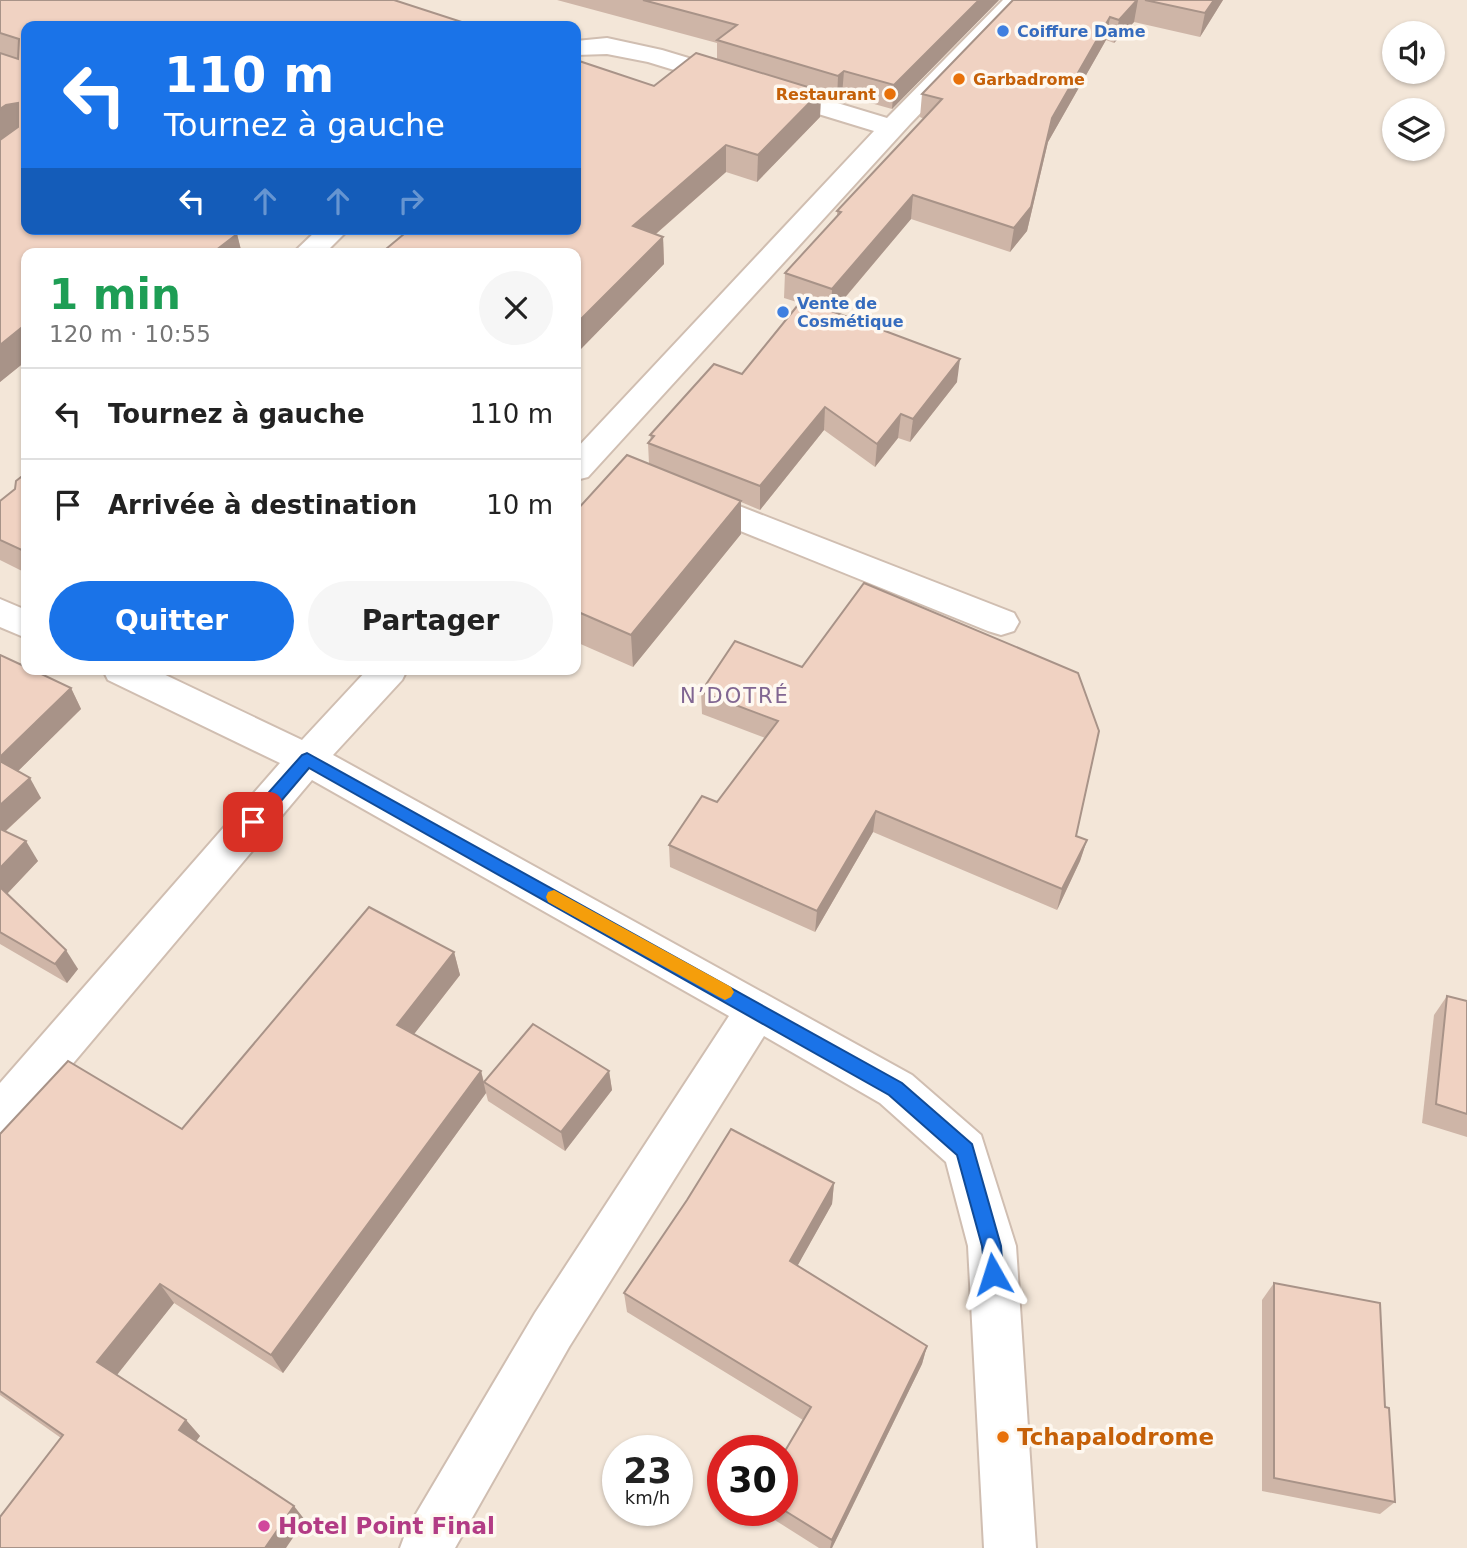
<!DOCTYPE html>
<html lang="fr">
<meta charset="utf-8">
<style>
body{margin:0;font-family:"DejaVu Sans",sans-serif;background:#f6f6f6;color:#222;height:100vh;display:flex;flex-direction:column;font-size:26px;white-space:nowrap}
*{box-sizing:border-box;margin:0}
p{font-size:23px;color:#767676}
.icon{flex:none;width:38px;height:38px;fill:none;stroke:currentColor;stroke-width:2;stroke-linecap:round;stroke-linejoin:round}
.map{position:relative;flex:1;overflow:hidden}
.side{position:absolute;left:21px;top:248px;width:560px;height:427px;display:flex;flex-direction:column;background:#fff;border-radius:14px;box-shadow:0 2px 5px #0004}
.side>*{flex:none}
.top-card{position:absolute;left:21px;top:21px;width:560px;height:214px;border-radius:14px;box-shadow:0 2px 5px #0004;background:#1a73e8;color:#fff;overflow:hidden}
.fabs{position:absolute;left:1382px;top:21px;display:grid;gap:14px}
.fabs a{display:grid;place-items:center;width:63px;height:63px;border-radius:50%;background:#fff;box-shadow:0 2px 5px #0004;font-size:35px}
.speed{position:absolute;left:602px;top:1435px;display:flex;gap:14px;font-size:35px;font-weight:700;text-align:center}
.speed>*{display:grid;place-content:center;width:91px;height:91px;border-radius:50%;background:#fff;box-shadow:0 2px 5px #0004;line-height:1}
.speed small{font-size:18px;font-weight:400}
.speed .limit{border:10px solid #d22;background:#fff;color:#111}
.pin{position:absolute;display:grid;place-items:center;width:60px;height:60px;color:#fff;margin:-30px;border-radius:14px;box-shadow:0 4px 10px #0006}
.me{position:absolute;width:77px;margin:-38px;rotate:354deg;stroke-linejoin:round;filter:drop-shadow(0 0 5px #0008)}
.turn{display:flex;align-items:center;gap:24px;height:147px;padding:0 28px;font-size:32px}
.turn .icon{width:91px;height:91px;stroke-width:2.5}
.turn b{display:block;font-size:49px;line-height:60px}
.lanes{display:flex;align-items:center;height:66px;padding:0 28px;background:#0003;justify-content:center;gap:35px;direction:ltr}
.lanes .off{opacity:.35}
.round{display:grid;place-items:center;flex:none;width:74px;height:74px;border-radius:37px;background:#f6f6f6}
.summary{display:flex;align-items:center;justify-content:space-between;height:119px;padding:0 28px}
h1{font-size:42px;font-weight:600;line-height:52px;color:#1e9e55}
.primary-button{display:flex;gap:14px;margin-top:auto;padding:14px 28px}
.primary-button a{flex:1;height:80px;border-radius:42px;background:#1a73e8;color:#fff;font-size:28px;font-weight:600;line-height:80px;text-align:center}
.primary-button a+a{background:#f6f6f6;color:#222}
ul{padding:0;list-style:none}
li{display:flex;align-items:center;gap:21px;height:91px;padding:0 28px;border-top:2px solid #e0e0e0}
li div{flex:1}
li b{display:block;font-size:26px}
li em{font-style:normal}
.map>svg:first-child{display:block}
.residential{fill:#f3e6d8;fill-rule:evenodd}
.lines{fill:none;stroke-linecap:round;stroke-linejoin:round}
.minor-casing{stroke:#d0beb1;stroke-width:4}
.minor{fill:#fff;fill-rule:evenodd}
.wall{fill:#ceb5a7}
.shaded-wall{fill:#a89388}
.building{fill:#f0d2c2;stroke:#a89388;stroke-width:2}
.route{fill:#1a73e8;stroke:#114b97;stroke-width:2}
.slow{fill:#f59e0b}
.shop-dot{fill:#3f7fe0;stroke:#fef8f0;stroke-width:2.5}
.food-dot{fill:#e8710a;stroke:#fef8f0;stroke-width:2.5}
.hotel-dot{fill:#d1479c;stroke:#fef8f0;stroke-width:2.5}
.labels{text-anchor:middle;stroke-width:7;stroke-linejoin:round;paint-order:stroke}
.far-shop-label{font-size:16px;font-weight:bold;fill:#366cbe;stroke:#fef8f0;text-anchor:start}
.far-food-label{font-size:16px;font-weight:bold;fill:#c56008;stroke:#fef8f0;text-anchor:start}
.neighbourhood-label{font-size:21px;letter-spacing:2px;fill:#816692;stroke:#fef8f0}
.near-food-label{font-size:23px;font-weight:bold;fill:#c56008;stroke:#fef8f0;text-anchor:start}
.near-hotel-label{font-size:23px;font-weight:bold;fill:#b23c85;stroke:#fef8f0;text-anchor:start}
</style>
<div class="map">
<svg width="1467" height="1548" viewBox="0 0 1467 1548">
<rect width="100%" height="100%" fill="#fcf4e9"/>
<path class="residential" d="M0,0h1467v1548h-1467zM26,26h550v203h-550zM1395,33h38v39h-38zM1395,110h38v39h-38zM26,254h550v416h-550zM618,1451h59v59h-59zM723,1451h59v59h-59z"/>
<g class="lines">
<g class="minor-casing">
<g id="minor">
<polygon points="1003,0 1029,0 911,123 588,477 576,480 576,449 874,131 648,62 607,54 576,55 576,41 607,38 662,50 887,118"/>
<polygon points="318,229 349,229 324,254 292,254"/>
<polygon points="693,488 1014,613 1019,622 1014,631 1001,635 988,631 681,507 676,499 681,491"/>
<polygon points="0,599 26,610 26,638 0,627"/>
<polygon points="103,670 155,670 302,740 367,670 407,670 402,680 333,755 912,1075 981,1135 1016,1246 1036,1548 984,1548 968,1246 946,1162 880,1103 764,1036 569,1347 455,1548 400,1548 407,1529 535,1313 729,1016 312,780 16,1131 0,1137 0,1083 280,763 108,680"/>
</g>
</g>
<use href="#minor" class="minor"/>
</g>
<g class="wall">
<polygon points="0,0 26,26 26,229 237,234 242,254 26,254 26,361 0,382"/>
<polygon points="557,0 999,0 892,109 842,95 837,100 821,95 820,117 757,182 726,172 656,234 663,237 664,264 576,354 576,254 654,86 717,59 717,43"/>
<polygon points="1013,0 1223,0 1200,37 1134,22 1114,43 1106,40 1048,142 1027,231 1010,252 911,219 833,312 957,382 910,442 898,438 875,467 824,430 760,510 741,502 741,534 633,667 576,642 576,511 649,464 648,443 651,440 650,435 742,374 800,303 784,298 785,273 837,216 837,211 924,119 920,117 922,94"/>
<polygon points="26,473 26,573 0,560 0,501 15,489"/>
<polygon points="0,655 71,688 81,709 18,771 41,798 6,831 38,861 7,894 78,969 67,983 0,944"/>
<polygon points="701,692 1087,840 1080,861 1057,910 873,832 815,932 670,867 669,845 717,802 765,738 702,714"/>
<polygon points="454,952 460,975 414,1034 481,1071 484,1082 609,1071 612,1090 565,1151 488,1101 486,1093 283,1373 174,1303 116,1375 186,1420 200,1436 196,1441 305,1520 61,1438 0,1395 0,1134 182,1129"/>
<polygon points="1447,996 1467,1001 1467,1137 1422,1123 1434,1015"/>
<polygon points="834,1183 832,1204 797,1266 927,1346 922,1364 832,1548 819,1548 759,1510 782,1510 782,1456 803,1420 627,1312 624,1293"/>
<polygon points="1274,1283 1385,1407 1395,1502 1380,1514 1262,1491 1262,1300"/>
</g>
<g class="shaded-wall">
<polygon points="979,0 999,0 892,109 894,85"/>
<polygon points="1137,0 1138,0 1134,22 1114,43 1119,20"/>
<polygon points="1214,0 1223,0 1200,37 1205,13"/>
<polygon points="1110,17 1106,40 1048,142 1027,231 1010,252 1014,228 1052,118"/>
<polygon points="844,71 842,95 837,100 838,76"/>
<polygon points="821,91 820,117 757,182 758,155"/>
<polygon points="18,103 26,126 0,143 0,109 6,105"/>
<polygon points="726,145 726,172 634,253 633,226"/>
<polygon points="913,195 911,219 831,314 832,289"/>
<polygon points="237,234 242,254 211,254"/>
<polygon points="663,237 664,264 576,354 576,324"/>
<polygon points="26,324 26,361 0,382 0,345"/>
<polygon points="960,359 957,382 910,442 913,419"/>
<polygon points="825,407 824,430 760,510 760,486"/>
<polygon points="901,414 898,438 875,467 877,444"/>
<polygon points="741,501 741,534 633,667 631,635"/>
<polygon points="71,688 81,709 9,780 0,763 0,757"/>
<polygon points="30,778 41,798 0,836 0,805"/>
<polygon points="876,811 873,832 815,932 817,911"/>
<polygon points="1087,840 1080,861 1057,910 1062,889"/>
<polygon points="26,841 38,861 3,898 0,893 0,868"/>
<polygon points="66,950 78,969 67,983 55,964"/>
<polygon points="454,952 460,975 404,1047 397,1025"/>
<polygon points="481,1071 486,1093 283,1373 271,1355"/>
<polygon points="609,1071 612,1090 565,1151 561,1132"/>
<polygon points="834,1183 832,1204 789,1281 790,1261"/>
<polygon points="160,1284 174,1303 113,1380 97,1362"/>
<polygon points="927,1346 922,1364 832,1548 830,1548 832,1540"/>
<polygon points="186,1420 200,1436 193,1446 179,1430"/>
<polygon points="294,1506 305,1520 286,1548 265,1548"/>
</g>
<g class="building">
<polygon points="0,0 394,0 474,26 26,26 26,229 224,229 237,234 211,254 26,254 26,324 0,345 0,140 18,127 18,103 6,105 0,109 0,53 18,59 19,39 0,33"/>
<polygon points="643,0 979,0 894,85 844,71 838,76 717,40 737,25"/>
<polygon points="1013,0 1137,0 1119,20 1110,17 1052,118 1031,207 1014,228 913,195 832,289 785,273 841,212 837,211 942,99 922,94"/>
<polygon points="1145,0 1214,0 1205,13"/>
<polygon points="696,53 821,91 758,155 726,145 633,226 663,237 576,324 576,254 380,254 410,229 576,229 576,60 654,86"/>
<polygon points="802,300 960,359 913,419 901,414 877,444 825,407 760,486 648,443 654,436 650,435 714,364 742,374"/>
<polygon points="627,455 741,501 631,635 576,611 576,511"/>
<polygon points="26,473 26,552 0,540 0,501 15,489 16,481"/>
<polygon points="864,583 1078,673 1099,731 1076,836 1087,840 1062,889 876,811 817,911 669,845 702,796 717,802 778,721 701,692 735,641 802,667"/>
<polygon points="0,655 26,667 26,670 33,670 71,688 0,757"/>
<polygon points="0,761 30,778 0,805"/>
<polygon points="0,829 26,841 0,868"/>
<polygon points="0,887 66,950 55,964 0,932"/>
<polygon points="369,907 454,952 397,1025 481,1071 271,1355 160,1284 97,1362 186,1420 179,1430 294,1506 265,1548 0,1548 0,1517 63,1435 0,1391 0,1134 68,1061 182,1129"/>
<polygon points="1447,996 1467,1001 1467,1114 1436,1104"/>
<polygon points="533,1024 609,1071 561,1132 484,1082"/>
<polygon points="731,1129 834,1183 790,1261 927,1346 832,1540 782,1509 782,1456 811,1407 624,1293 687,1200"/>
<polygon points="1274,1283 1380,1303 1385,1407 1389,1408 1395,1502 1274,1478"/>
</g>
<polygon class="route" points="307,753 902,1083 972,1144 1001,1246 1003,1274 1000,1281 993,1283 986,1281 982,1246 957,1155 889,1095 309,768 259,827 247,827 245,822 247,817 302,755"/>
<polygon class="slow" points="554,890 731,987 734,992 731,997 725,1000 719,997 548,902 546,897 548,892"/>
<g class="shop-dot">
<circle cx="1003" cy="31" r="7"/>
<circle cx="783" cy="312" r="7"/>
</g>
<g class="food-dot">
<circle cx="959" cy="79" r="7"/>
<circle cx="890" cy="94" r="7"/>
<circle cx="1003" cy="1437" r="7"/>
</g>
<circle class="hotel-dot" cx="264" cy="1526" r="7"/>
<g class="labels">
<g class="far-shop-label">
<text x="1017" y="37">Coiffure Dame</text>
<text x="797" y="309">Vente de<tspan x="797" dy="18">Cosmétique</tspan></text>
</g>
<g class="far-food-label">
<text x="973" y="85">Garbadrome</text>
<text x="876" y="100" text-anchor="end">Restaurant</text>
</g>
<g class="neighbourhood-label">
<text x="735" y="703">N’DOTRÉ</text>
</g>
<g class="near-food-label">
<text x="1017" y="1445">Tchapalodrome</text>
</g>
<g class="near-hotel-label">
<text x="278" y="1534">Hotel Point Final</text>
</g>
</g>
</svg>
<div class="fabs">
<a><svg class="icon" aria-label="sound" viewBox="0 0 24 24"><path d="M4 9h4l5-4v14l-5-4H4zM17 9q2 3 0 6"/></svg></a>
<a><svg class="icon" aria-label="layers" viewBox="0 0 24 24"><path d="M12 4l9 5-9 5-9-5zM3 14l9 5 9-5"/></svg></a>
</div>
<div class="speed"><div>23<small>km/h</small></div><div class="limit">30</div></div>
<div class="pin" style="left:253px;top:822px;background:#d93025"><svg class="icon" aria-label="arrive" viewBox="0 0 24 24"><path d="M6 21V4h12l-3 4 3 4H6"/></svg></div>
<svg class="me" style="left:993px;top:1274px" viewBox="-20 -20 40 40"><path d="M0-17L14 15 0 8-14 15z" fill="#1a73e8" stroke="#fff" stroke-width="4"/></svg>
<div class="top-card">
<div class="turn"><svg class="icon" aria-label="left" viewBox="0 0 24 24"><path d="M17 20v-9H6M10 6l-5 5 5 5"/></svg><div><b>110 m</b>Tournez à gauche</div></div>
<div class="lanes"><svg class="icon" aria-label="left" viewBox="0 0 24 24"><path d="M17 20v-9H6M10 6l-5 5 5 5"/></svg><svg class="icon off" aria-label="ahead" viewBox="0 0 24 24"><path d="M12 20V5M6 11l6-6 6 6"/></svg><svg class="icon off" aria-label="ahead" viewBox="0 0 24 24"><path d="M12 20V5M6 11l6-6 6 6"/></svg><svg class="icon off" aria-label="right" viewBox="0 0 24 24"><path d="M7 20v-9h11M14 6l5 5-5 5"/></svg></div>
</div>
<section class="side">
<div class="summary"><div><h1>1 min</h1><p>120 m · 10:55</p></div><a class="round"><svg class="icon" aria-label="close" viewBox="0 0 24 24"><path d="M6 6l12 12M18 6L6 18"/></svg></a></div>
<ul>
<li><svg class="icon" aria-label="left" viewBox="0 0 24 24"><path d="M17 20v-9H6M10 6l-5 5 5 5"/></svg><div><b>Tournez à gauche</b></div><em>110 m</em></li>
<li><svg class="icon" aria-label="arrive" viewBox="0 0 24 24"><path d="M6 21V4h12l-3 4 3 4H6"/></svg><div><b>Arrivée à destination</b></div><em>10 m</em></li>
</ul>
<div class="primary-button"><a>Quitter</a><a>Partager</a></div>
</section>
</div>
